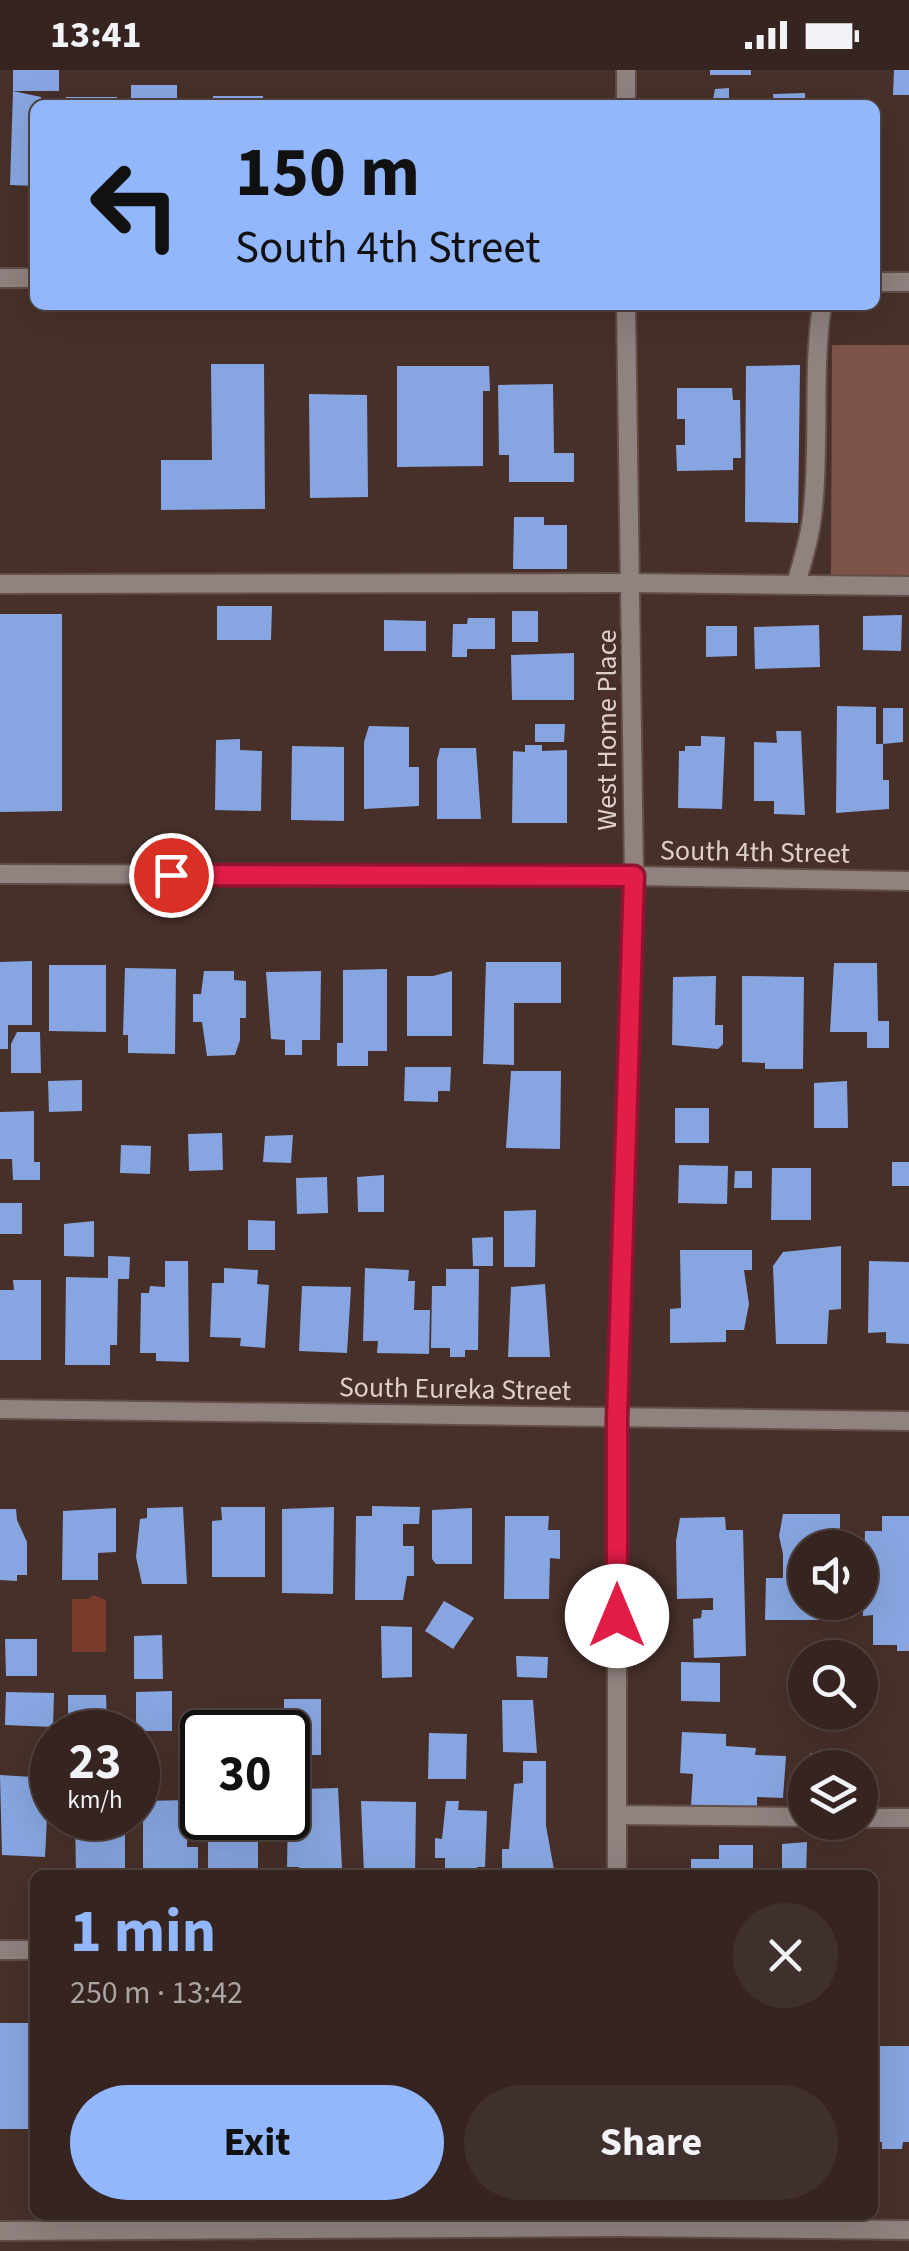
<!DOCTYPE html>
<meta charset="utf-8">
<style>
body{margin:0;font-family:"Source Sans 3",sans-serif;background:#40302d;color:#f1f3f6;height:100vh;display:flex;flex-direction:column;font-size:38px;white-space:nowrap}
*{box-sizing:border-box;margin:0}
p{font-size:32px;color:#aaa4a5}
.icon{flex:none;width:55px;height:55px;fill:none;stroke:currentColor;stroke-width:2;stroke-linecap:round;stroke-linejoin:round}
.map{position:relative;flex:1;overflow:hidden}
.drawer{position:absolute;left:30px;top:1800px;width:848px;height:350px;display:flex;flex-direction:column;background:#352420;border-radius:15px;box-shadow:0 10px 40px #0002,0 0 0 2px #4f413e}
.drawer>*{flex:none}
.banner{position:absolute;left:30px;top:30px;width:850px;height:210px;border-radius:15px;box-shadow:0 10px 40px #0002,0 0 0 2px #4f413e;background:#93b7fd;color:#111;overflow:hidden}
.fabs{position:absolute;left:788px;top:1460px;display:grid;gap:20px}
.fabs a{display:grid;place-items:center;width:90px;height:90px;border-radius:50%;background:#352420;box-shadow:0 10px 40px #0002,0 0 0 2px #4f413e;font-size:50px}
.speed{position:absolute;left:30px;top:1640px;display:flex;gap:20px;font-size:50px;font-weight:700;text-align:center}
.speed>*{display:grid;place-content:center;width:130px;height:130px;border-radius:50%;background:#352420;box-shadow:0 10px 40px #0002,0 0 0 2px #4f413e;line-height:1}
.speed small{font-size:25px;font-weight:400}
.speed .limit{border:5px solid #111;border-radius:15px;background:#fff;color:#111}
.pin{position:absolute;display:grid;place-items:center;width:85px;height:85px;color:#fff;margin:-42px;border:5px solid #fff;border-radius:50%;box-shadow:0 2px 10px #0007}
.me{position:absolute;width:110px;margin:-55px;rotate:0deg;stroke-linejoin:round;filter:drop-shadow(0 0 8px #0008)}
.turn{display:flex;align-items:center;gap:35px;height:210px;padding:0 40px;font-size:45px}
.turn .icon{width:130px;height:130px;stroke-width:2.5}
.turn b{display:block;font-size:70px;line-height:85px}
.round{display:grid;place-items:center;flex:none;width:105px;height:105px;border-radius:52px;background:#40302d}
.overview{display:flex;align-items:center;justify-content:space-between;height:170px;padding:0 40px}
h1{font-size:60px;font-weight:700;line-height:75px;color:#93b7fd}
.action{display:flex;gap:20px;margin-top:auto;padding:20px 40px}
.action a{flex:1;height:115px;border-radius:60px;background:#93b7fd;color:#111;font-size:40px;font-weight:700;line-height:115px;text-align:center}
.action a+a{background:#40302d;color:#f1f3f6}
.status{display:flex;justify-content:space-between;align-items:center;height:70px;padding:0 50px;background:#352420;direction:ltr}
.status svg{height:28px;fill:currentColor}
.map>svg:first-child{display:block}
.green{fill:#7e5348}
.water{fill:#7a3b2c}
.building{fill:#87a6e1}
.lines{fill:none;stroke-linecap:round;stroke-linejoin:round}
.minor-casing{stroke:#624d47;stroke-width:22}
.minor{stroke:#8f827f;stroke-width:18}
.route-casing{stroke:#92132f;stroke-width:25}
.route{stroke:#e11d48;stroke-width:18}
.labels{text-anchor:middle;stroke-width:10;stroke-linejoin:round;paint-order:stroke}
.street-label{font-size:28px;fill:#decfcb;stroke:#47302a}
</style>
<div class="status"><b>13:41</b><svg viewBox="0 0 49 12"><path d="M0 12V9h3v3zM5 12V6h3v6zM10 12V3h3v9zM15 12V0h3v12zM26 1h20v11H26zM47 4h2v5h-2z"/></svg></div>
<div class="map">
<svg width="909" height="2181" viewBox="0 0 909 2181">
<rect width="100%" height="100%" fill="#47302a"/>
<polygon class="green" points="832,275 909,275 909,506 831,506"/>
<polygon class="water" points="93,1525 106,1530 106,1582 72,1582 72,1529 88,1529"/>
<g class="building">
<rect x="13" y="0" width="46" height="21"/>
<rect x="710" y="0" width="41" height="5"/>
<polygon points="894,0 909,0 909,25 893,25"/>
<rect x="131" y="15" width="46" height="20"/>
<polygon points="729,18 729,35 712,35 715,19"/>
<polygon points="13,21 41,27 41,35 35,35 35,116 10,115"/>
<polygon points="805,23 805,35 774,35 773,24"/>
<rect x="213" y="26" width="50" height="9"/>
<polygon points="66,27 117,27 117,35 67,35"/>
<polygon points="321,28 379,31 379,35 321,35"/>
<rect x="431" y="31" width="24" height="4"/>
<polygon points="211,294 264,294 265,439 161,440 161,390 212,390"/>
<polygon points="800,295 798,453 745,452 746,296"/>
<polygon points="397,296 489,296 490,321 483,321 483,396 397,397"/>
<polygon points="553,314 554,383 574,383 574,412 509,412 509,385 499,385 498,315"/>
<polygon points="677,318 732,318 733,330 740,330 741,388 733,388 733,400 677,401 676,375 685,375 685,349 677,349"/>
<polygon points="309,324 367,325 368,427 310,428"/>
<polygon points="514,447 544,447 544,455 567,455 567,499 513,499"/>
<polygon points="217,536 272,536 271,570 217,570"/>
<rect x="512" y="541" width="26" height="31"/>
<polygon points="0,544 62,544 62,741 0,742"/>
<polygon points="902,545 901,581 863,580 863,546"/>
<polygon points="468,548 495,548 495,579 467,579 467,587 452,587 453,554 467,554"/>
<polygon points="384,550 426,551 426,581 384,581"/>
<polygon points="819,555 820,597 755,599 754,557"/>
<polygon points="706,556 737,556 737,586 706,587"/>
<polygon points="574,583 574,630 512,630 511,585"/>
<polygon points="837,636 876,637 876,674 883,674 883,710 889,710 889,739 836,743"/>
<polygon points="883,638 903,638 903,672 883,674"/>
<polygon points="535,654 565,654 564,672 535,672"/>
<polygon points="369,656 409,657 409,697 419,697 419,736 364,739 364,672"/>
<polygon points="776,661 801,661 805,745 774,744 774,731 754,731 754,672 777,673"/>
<polygon points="701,666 725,667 722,739 678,738 679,681 685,681 685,676 701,676"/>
<polygon points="240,669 240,680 262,681 261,741 215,740 216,670"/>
<polygon points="525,675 542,675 542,681 567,680 567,753 512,753 513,681 525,682"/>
<polygon points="292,676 344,677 344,751 291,750"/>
<polygon points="440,678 476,678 481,749 437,749 437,690"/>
<polygon points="32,891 32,955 8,955 8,979 0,979 0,892"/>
<polygon points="486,892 561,892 561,933 514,933 514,995 483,994"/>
<polygon points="834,893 877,893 878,951 889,951 889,978 867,978 867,962 830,962"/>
<polygon points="49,895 106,895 106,962 49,961"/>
<polygon points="125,898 176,899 175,984 128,983 128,965 123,965"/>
<polygon points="387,899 387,981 368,981 368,996 337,996 337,973 343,973 343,900"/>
<polygon points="204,901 234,901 234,910 246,911 246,948 240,948 240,970 235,985 207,986 202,952 193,952 193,924 201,924"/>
<polygon points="321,901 320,970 302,970 302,985 285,985 285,970 271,969 266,902"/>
<polygon points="452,901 452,966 407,966 407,906 433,906"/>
<polygon points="716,906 715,955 723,955 723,974 718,979 672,975 673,907"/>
<polygon points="742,906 804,907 803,999 765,999 765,993 742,992"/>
<polygon points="17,962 40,962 41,1003 11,1003 11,974"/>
<polygon points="405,997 451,997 450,1021 438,1021 438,1032 404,1031"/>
<polygon points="511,1001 561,1001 560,1079 506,1078"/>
<polygon points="82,1010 82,1041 49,1042 48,1011"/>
<polygon points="847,1011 848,1058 814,1058 814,1013"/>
<rect x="675" y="1038" width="34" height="35"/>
<polygon points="34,1041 34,1092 40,1092 40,1110 13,1110 12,1089 0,1089 0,1042"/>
<polygon points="222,1063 223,1100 189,1101 188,1064"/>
<polygon points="293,1065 291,1093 263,1092 265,1066"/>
<polygon points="121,1075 151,1076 150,1104 120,1103"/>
<rect x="892" y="1092" width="17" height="24"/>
<polygon points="679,1095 728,1096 727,1134 678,1133"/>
<polygon points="772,1098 811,1098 811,1150 771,1150"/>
<polygon points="735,1101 752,1101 752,1118 734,1118"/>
<polygon points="384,1105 384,1142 358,1142 357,1107"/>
<polygon points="327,1107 328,1143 297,1144 296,1108"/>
<rect x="0" y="1133" width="22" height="31"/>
<polygon points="536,1140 535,1197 504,1197 504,1141"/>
<polygon points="248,1150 275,1151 275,1180 248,1180"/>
<polygon points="94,1151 94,1187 64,1186 64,1154"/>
<polygon points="493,1167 493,1196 473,1196 472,1168"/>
<polygon points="841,1176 841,1239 829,1240 827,1274 776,1274 773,1196 783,1182"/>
<polygon points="680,1180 752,1180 752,1200 744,1200 749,1234 744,1260 726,1260 726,1272 670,1273 670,1239 681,1238"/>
<polygon points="108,1186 130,1187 129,1209 118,1209 117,1275 110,1275 110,1295 65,1295 66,1207 108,1208"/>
<polygon points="165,1191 188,1191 189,1292 156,1291 156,1283 140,1283 141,1223 149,1223 150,1216 165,1217"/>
<polygon points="869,1191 909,1192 909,1274 886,1273 886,1262 868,1263"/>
<polygon points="224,1198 258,1200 257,1214 269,1215 265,1278 240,1276 241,1268 210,1267 212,1213 224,1213"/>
<polygon points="365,1198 409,1200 408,1211 415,1211 414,1240 430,1240 429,1284 377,1283 378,1271 363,1271"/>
<polygon points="446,1199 479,1199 478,1280 465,1280 465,1287 450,1287 450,1278 431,1278 432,1216 446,1216"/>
<polygon points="13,1210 41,1210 41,1290 0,1290 0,1220 14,1220"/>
<polygon points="545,1214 550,1287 508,1287 511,1217"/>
<polygon points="302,1216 351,1217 347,1283 299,1281"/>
<polygon points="372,1436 420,1437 419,1454 403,1454 403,1476 414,1476 414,1506 407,1506 403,1530 355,1530 356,1446 372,1446"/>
<polygon points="183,1437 187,1514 142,1514 136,1487 140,1449 147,1448 147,1438"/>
<polygon points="221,1437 265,1437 265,1507 212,1507 212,1451 222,1450"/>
<polygon points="334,1437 333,1524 282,1523 282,1439"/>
<polygon points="116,1438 116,1482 98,1483 98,1510 62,1510 63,1441"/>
<polygon points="472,1438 472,1494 436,1494 432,1489 432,1440"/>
<polygon points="0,1439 16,1439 17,1450 27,1472 27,1505 17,1505 17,1511 0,1510"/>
<polygon points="783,1444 840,1444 840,1478 805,1478 805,1532 840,1532 840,1550 765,1550 766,1508 783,1508 783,1484 779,1466"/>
<polygon points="505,1446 549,1446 548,1460 560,1460 560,1489 550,1488 549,1529 504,1529"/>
<polygon points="882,1446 909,1446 909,1581 897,1581 897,1575 873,1575 873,1545 863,1546 865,1461 882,1461"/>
<polygon points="725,1447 726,1460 743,1460 746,1586 694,1588 693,1549 701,1548 702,1540 713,1540 713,1528 677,1529 676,1471 680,1448"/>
<polygon points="444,1531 474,1548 453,1579 425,1561"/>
<polygon points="381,1556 412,1557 412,1607 382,1608"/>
<polygon points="162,1565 163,1609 134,1609 134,1566"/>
<polygon points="5,1569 37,1569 37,1606 6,1606"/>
<polygon points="516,1586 548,1587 547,1608 517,1607"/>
<polygon points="681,1592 720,1593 720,1632 681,1631"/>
<polygon points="172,1621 172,1661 136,1661 136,1622"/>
<polygon points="6,1622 54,1623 53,1657 5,1655"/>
<polygon points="68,1625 106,1625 107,1657 68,1657"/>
<polygon points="284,1629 321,1629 321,1685 305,1685 305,1669 288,1668 288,1662 284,1662"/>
<polygon points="502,1630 533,1630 537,1683 503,1682"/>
<polygon points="208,1654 241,1654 241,1662 207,1662"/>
<polygon points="682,1662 726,1664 726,1676 756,1678 755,1685 786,1686 783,1728 757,1727 757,1740 691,1736 693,1704 680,1703"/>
<polygon points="429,1663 467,1664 466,1709 428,1709"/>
<polygon points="810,1683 847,1683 848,1698 810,1698"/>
<polygon points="523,1691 546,1691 546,1756 555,1805 502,1805 502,1779 509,1779 514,1714 523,1713"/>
<polygon points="0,1705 49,1708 45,1787 2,1785"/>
<polygon points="338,1718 342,1798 327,1798 327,1805 300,1805 299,1797 287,1797 288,1740 300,1740 300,1719"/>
<polygon points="188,1730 187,1777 198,1777 198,1805 143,1805 143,1731"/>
<polygon points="361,1731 416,1732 415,1803 364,1804"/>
<polygon points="446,1731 459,1731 458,1740 487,1741 485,1797 477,1797 477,1805 445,1803 445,1788 435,1788 435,1768 442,1769"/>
<polygon points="75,1748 125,1748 125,1802 76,1802"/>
<polygon points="208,1748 270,1748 270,1771 258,1771 258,1799 208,1798"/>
<polygon points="807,1772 806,1805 782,1805 782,1774"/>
<polygon points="719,1775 753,1775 753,1805 691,1805 691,1789 719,1789"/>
<rect x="0" y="1953" width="35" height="106"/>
<polygon points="872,1976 909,1976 909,2072 903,2072 902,2079 882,2079 882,2072 872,2072"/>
</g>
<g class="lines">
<g class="minor-casing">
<g id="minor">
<polyline points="626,35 626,0"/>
<polyline points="0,208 35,208"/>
<polyline points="875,212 909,212"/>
<polyline points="0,514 632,513 909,516"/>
<path d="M796,514c7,-25 15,-50 17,-76 7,-68 -1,-135 9,-203"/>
<polyline points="0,804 634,806 909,811"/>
<polyline points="0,1339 909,1351"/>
<polyline points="617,1745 805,1747"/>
<polyline points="860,1748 909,1748"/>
<polyline points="617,1805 617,1348 634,806 626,235"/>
<polyline points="0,1880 35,1880"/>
<polyline points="0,2161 618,2157 909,2160"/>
</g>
</g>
<use href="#minor" class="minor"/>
</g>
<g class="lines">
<g class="route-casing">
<polyline id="route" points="171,805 634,806 617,1348 617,1546"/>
</g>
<use href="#route" class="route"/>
</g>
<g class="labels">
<g class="street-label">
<text transform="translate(606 660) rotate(-90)" y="10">West Home Place</text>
<text transform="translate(755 781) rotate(1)" y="10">South 4th Street</text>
<text transform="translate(455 1318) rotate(1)" y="10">South Eureka Street</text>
</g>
</g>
</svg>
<div class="fabs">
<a><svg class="icon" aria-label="sound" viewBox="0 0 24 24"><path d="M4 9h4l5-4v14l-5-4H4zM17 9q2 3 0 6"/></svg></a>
<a><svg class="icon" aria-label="search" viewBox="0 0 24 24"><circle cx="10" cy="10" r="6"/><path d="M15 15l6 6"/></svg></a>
<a><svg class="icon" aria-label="layers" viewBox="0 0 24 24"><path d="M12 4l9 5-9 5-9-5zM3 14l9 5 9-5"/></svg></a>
</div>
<div class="speed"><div>23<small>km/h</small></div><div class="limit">30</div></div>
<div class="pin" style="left:171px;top:805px;background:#d93025"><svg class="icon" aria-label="arrive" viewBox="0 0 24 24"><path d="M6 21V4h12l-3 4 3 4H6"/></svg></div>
<svg class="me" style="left:617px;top:1546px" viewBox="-20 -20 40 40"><circle r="19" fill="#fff"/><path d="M0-13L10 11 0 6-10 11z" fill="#e11d48"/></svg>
<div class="banner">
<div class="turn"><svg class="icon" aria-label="left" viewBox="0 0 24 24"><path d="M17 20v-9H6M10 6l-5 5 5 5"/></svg><div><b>150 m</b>South 4th Street</div></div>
</div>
<section class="drawer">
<div class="overview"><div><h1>1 min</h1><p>250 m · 13:42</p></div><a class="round"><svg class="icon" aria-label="close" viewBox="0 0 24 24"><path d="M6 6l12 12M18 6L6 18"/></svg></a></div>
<div class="action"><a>Exit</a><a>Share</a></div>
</section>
</div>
